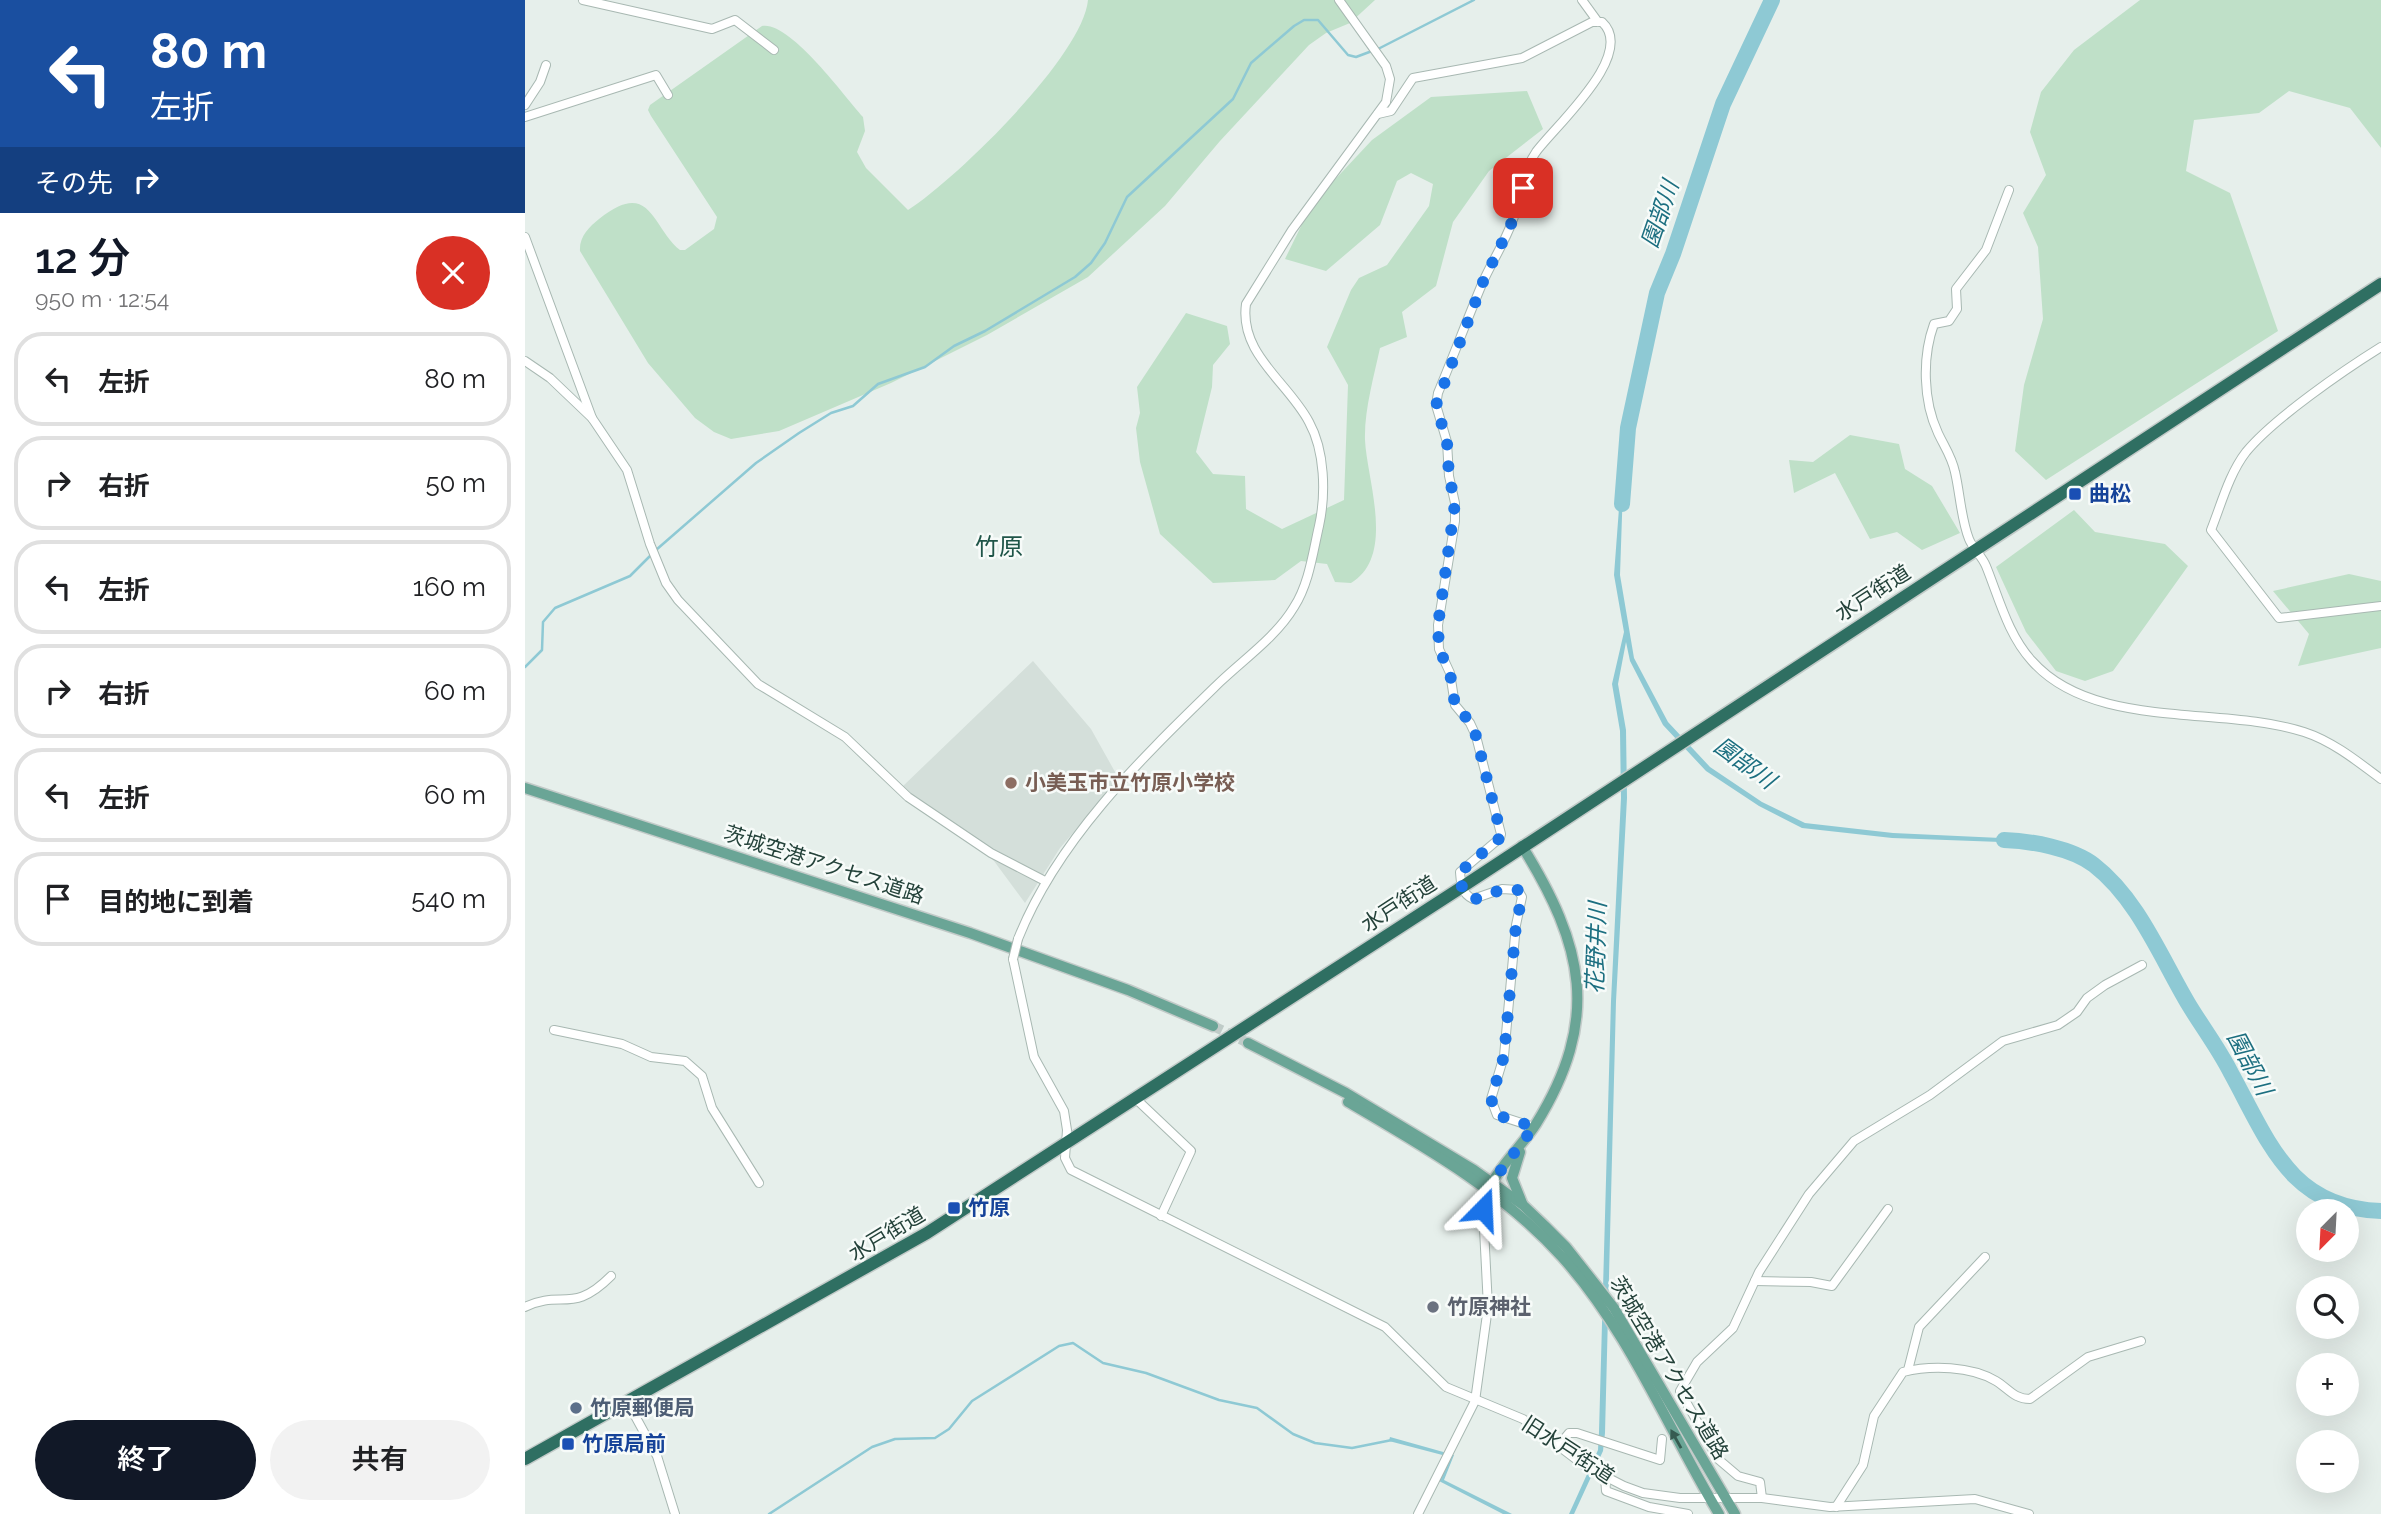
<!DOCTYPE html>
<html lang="ja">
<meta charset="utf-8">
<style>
body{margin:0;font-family:Raleway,"Noto Sans JP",sans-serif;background:#f2f2f2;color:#202124;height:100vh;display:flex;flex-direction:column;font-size:26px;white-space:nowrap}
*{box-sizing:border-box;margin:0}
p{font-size:23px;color:#757577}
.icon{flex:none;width:38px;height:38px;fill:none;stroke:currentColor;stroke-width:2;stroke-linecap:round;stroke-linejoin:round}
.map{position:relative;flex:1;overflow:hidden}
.side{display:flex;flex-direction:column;background:#fff;width:525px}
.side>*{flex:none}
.guide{background:#1a4fa0;color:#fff;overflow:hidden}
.needle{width:46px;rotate:204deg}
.controls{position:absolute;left:1771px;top:1199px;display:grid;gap:14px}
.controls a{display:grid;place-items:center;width:63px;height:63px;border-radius:50%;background:#fff;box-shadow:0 7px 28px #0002;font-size:35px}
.pin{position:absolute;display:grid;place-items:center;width:60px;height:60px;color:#fff;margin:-30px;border-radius:14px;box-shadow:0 4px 10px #0006}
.me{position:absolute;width:77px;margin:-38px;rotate:21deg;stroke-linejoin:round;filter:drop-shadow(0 0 5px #0008)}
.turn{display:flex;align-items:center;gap:24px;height:147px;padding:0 35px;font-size:32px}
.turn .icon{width:91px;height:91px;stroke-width:2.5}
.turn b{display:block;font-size:49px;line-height:60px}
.then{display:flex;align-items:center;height:66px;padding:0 35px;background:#0003;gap:14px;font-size:26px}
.round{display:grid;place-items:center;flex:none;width:74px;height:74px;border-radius:37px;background:#f2f2f2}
.head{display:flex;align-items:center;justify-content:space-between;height:119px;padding:0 35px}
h1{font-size:42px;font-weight:600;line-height:52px;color:#111827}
.button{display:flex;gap:14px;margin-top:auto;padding:14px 35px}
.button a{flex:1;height:80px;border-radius:42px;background:#111827;color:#fff;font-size:28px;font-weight:600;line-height:80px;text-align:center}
.button a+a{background:#f2f2f2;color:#202124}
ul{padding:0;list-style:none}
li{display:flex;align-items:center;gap:21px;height:94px;margin:0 14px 10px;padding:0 21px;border:4px solid #e0e0e0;border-radius:28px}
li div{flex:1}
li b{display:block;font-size:26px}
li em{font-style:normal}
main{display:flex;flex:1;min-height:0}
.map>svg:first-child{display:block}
.built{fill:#d4dfda}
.green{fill:#bfe0c8}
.water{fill:#8ec9d4}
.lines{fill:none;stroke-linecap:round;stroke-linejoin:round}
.stream{stroke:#8ec9d4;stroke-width:2.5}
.river{stroke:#8ec9d4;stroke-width:16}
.major-tunnel{stroke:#bfccc8;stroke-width:10;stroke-dasharray:10 5;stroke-linecap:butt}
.minor-casing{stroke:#a8b8b2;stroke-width:10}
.major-casing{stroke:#c2cac8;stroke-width:13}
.highway-casing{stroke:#c2cac8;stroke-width:15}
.minor{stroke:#fff;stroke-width:8}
.major{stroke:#6aa596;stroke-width:10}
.highway{stroke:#2f6f62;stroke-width:12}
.minor-bridge-casing{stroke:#a8b8b2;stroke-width:10;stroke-linecap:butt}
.minor-bridge{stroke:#fff;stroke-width:8}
.oneway{fill:#365b51}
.route{stroke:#1a73e8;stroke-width:12;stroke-dasharray:0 21.6}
.transit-dot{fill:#1a4fb4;stroke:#f7fbf9;stroke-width:2.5}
.education-dot{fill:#8d6e63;stroke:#f7fbf9;stroke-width:2.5}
.worship-dot{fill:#6b7280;stroke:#f7fbf9;stroke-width:2.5}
.service-dot{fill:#5c6f8a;stroke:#f7fbf9;stroke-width:2.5}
.labels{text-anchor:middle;stroke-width:5;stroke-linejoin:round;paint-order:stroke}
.transit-label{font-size:21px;font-weight:bold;fill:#164399;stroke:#f7fbf9;text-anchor:start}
.street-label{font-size:21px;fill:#24423a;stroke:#f7fbf9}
.education-label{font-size:21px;font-weight:bold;fill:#785e54;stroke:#f7fbf9;text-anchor:start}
.worship-label{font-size:21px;font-weight:bold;fill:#5b616d;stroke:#f7fbf9;text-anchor:start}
.service-label{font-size:21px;font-weight:bold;fill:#4e5e75;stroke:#f7fbf9;text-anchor:start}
.water-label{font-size:23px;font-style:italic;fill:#1c6f80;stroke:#f7fbf9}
.quarter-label{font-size:24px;fill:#1f5548;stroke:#f7fbf9}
</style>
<main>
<section class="side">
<div class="guide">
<div class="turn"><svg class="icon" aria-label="left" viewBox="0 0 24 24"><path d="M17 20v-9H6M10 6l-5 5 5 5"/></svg><div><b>80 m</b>左折</div></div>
<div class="then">その先<svg class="icon" aria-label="right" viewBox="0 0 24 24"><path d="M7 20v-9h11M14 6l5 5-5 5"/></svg></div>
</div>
<div class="head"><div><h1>12 分</h1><p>950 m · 12:54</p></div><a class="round" style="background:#d93025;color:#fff"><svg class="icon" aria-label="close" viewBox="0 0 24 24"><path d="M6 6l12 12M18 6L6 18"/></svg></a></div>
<ul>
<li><svg class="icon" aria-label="left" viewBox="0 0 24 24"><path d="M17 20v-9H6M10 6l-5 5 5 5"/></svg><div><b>左折</b></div><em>80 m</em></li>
<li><svg class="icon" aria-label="right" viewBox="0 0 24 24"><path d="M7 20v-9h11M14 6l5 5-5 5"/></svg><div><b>右折</b></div><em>50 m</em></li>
<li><svg class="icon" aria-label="left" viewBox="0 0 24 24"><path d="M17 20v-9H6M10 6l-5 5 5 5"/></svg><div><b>左折</b></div><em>160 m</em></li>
<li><svg class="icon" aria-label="right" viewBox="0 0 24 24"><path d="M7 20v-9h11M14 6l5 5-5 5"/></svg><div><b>右折</b></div><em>60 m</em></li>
<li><svg class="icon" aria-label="left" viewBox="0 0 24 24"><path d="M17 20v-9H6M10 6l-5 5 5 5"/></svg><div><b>左折</b></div><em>60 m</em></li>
<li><svg class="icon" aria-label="arrive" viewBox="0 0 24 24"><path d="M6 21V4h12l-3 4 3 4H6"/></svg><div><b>目的地に到着</b></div><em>540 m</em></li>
</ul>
<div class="button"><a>終了</a><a>共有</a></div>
</section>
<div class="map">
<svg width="1856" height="1514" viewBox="0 0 1856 1514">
<rect width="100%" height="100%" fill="#e6efeb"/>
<polygon class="built" points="508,661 566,729 594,779 535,848 500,903 469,861 377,787"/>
<g class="green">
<path d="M563,0h287l-25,23 -24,10 -17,12 -89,96 -55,65 -77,71 -101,58 -96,48 -112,48 -48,8 -17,-7 -19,-14 -47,-55 -68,-112c-1,-14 9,-24 19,-32 52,-42 53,9 81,31h5l29,-21 3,-12 -66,-101 -3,-6 2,-5 112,-79c28,-5 82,70 101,91l2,14 -8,21 9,16 42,42c48,-31 175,-154 180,-210z"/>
<polygon points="1615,0 1856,0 1856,148 1825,108 1764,91 1734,113 1669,120 1661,171 1705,193 1753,331 1521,480 1490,451 1499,385 1518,319 1513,247 1498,213 1521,175 1505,132 1516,92 1549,50"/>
<path d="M1002,91l16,38 -54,42 -36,51 -17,64 -34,26 5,25 -27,11c-6,28 -16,63 -15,92 2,41 31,116 -14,143l-16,-1 -8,-18 -26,-3 -26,19 -62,3 -53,-49 -20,-72 -4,-34 4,-15 -3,-26 49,-74 41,13 3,18 -17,21 -1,22 -16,65 17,22 32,2 1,33 36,20 62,-29 4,-115 -21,-38 24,-57 8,-12 28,-13 42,-59 4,-22 -22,-11 -14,8 -17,44 -54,46 -41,-12 21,-43 21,-28 45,-48 59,-43z"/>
<polygon points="1325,435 1374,444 1380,469 1407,486 1435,533 1397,550 1372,532 1345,539 1310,473 1269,493 1264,460 1288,462"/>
<polygon points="1549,510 1570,532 1640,544 1663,566 1588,671 1560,681 1531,671 1501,632 1471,567"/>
<polygon points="1824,574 1856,581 1856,648 1773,666 1784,634 1748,591"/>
</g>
<g class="water">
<polygon points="1100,428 1095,575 1109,658 1143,722 1185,767 1237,802 1280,823 1368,833 1497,839 1503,843 1367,838 1277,828 1234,806 1181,771 1138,725 1105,661 1101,642 1093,684 1101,730 1102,798 1091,1001 1080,1433 1078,1451 1049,1514 1044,1514 1073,1450 1074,1432 1086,1001 1096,798 1095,731 1087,684 1099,632 1089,575"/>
<polygon points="865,1437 929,1455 919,1480 987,1514 978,1514 914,1481 925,1457 864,1441"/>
</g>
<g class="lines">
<g class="stream">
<polyline points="853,49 949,0"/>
<polyline points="131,550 231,463 274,433 306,413 328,406 353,384 400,367 429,346 460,331 550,277 566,263 580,243 602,197 708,99 726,63 769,26 779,20 793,20 823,55 831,57 847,51"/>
<polyline points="0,667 17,650 18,622 30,608 105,576 126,555"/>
<polyline points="244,1514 347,1447 370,1439 410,1438 424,1429 447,1401 534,1346 548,1343 578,1363 621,1373 694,1400 732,1408 768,1434 790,1443 827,1448 867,1440"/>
</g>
<g class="river">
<polyline points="1097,504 1103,428 1132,293 1148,254 1198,104 1247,0"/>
<path d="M1479,840c27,1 68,8 90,25 44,34 67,93 95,140 14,23 30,44 42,68 38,69 59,135 150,138"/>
</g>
<polyline class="major-tunnel" points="688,1026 723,1043"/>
<g class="minor-casing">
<g id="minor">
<polyline points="58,0 187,29 210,20 249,50"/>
<polyline points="1057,0 1073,22"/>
<polyline points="0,105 15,82 21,65"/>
<path d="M853,114l13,-3 22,-33 109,-20 70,-36h10c35,32 -46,103 -66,130 -14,20 -15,48 -24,70 -8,22 -21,41 -30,62 -15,36 -29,73 -44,109l-2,12 11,37 2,34 6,27v18l-17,104 1,24 11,24 5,32 15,18 6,13 25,98 -1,4 -40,34c1,12 1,21 13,27l29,-10 16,1 4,7 -6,28 -12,131 -13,43 6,16 37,12"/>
<polyline points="0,117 131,75 143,95"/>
<path d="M1484,190l-23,60 -30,39 1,20 -8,12 -15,3c-12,33 -11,77 4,109 6,13 14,24 17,39 5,21 6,47 14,67 4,10 13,17 17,27 13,32 22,69 46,95 62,70 189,44 272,71 28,9 53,29 77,47"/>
<polyline points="0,237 67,418"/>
<path d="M1856,347c-37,23 -108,72 -135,105 -17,22 -25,53 -35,78l68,88 102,-12"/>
<polyline points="0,361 25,378 67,418 102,470 125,544 141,583 153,600 233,684 320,737 383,797 466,853 520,881"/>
<path d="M493,939c40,-101 125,-182 202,-257 24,-23 57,-46 74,-75 15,-23 19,-55 25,-81 7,-32 6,-75 -10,-104 -21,-40 -70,-68 -63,-118l46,-74 94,-128 4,-23 -4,-13 -47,-66"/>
<polyline points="488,959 509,1057 539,1111 542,1130 540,1158 546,1170 860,1327 921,1387 998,1419 1060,1466 1099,1486 1118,1493 1155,1498 1237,1498 1305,1507 1450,1499 1504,1514"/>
<polyline points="29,1030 97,1044 126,1057 160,1061 177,1076 187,1108 234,1183"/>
<polyline points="610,1098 666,1151 636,1216"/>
<polyline points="1230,1281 1286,1282 1307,1286 1363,1209"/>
<path d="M0,1307c37,-18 47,8 86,-31"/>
<polyline points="1383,1370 1394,1327 1460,1257"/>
<polyline points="103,1403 132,1456 150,1514"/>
<polyline points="1034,1445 1044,1433 1052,1433 1135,1460 1137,1439"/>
<polyline points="1080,1477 1081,1491 1124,1507 1163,1514"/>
<polyline points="1237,1498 1235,1482 1213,1476 1193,1459 1155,1391 1172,1362 1208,1328 1234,1272 1284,1194 1329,1141 1405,1095 1478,1041 1533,1025 1552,1012 1562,998 1580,985 1617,965"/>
<path d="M1311,1507l27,-42 11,-49 29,-44c28,-7 68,-6 93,9 13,8 18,18 34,18l58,-42 53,-16"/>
<polyline points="893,1514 950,1401 963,1307 958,1209 962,1190"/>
</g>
</g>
<g class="major-casing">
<g id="major">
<polyline points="0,788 445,933 603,990 688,1026"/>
<polyline points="723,1043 821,1093 949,1170 998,1205 1020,1226 1041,1247 1089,1308 1210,1514"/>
<path d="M823,1102c75,44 155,89 214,155 67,74 106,172 157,257"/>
<polyline points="995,1152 987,1178 997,1203"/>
<path d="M964,1188c12,-24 33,-42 47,-64 65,-105 48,-178 -14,-278"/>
</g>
</g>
<g class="highway-casing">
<polyline id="highway" points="0,1459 402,1233 937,887 1856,284"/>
</g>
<use href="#minor" class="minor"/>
<use href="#major" class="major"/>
<use href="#highway" class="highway"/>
<g class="minor-bridge-casing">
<polyline id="minor-bridge" points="488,959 493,939"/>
</g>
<use href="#minor-bridge" class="minor-bridge"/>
</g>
<defs><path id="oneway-solid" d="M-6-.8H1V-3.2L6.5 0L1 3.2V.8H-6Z" transform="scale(1.75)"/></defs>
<use class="oneway" href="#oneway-solid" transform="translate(1151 1439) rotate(-119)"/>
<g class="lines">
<path class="route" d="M958,1209l9,-27 42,-55 -37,-12 -6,-16 13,-43 12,-131 6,-28 -4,-7 -15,-1 -30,11c-12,-7 -12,-16 -13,-28l40,-34 1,-4 -25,-98 -5,-13 -16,-18 -5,-32 -11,-24 -1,-24 17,-122 -6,-27 -2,-34 -11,-37 47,-123 29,-60 11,-34"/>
</g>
<g class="transit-dot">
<rect x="1543" y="487" width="14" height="14" rx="3.5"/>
<rect x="422" y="1201" width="14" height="14" rx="3.5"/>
<rect x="36" y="1437" width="14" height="14" rx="3.5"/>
</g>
<circle class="education-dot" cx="486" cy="783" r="7"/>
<circle class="worship-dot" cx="908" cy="1307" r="7"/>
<circle class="service-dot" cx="51" cy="1408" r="7"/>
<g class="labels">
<g class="transit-label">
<text x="1564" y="501">曲松</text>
<text x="443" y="1215">竹原</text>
<text x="57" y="1451">竹原局前</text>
</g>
<g class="street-label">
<text transform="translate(1348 593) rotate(-33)" y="7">水戸街道</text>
<text transform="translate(299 865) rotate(18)" y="7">茨城空港アクセス道路</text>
<text transform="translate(874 904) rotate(-33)" y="7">水戸街道</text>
<text transform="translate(362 1234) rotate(-31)" y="7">水戸街道</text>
<text transform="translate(1144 1368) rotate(59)" y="7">茨城空港アクセス道路</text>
<text transform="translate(1043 1450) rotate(33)" y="7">旧水戸街道</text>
</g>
<g class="education-label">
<text x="500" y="790">小美玉市立竹原小学校</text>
</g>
<g class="worship-label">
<text x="922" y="1314">竹原神社</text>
</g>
<g class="service-label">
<text x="65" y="1415">竹原郵便局</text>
</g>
<g class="water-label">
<text transform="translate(1135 214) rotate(-71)" y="8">園部川</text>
<text transform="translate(1220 763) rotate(36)" y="8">園部川</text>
<text transform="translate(1071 948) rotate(-88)" y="8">花野井川</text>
<text transform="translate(1725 1063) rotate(62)" y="8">園部川</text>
</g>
<g class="quarter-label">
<text x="474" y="555">竹原</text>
</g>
</g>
</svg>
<div class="controls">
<a><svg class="needle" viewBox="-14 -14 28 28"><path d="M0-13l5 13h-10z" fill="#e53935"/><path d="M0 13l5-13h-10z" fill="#757577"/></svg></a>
<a><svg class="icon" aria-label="search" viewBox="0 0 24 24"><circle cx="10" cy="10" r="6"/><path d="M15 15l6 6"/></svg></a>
<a>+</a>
<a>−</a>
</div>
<div class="pin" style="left:998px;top:188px;background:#d93025"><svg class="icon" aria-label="arrive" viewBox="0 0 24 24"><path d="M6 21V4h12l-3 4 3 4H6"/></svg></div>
<svg class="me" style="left:958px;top:1209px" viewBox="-20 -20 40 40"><path d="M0-17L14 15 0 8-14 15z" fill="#1a73e8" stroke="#fff" stroke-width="4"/></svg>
</div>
</main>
